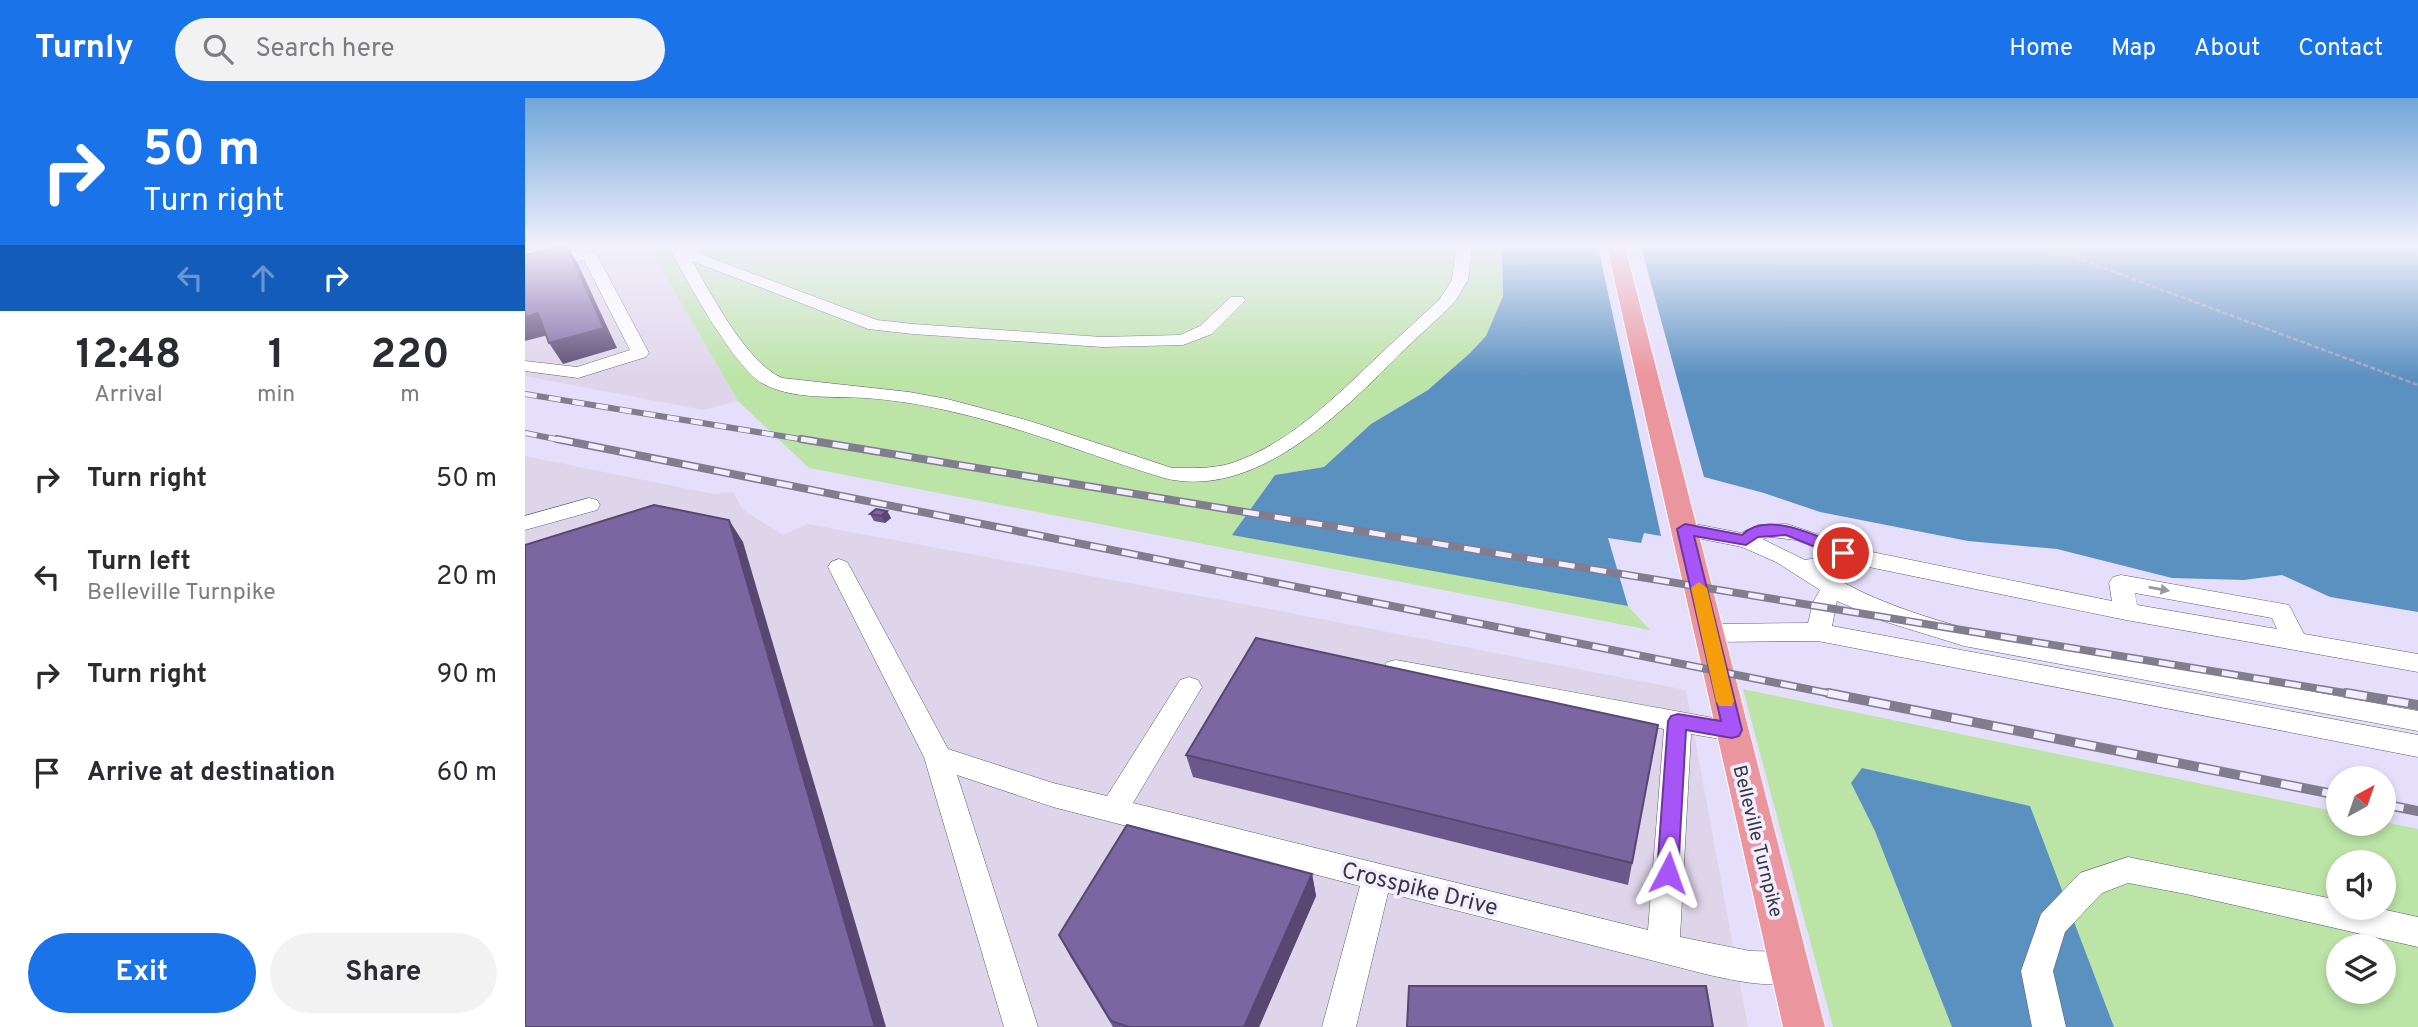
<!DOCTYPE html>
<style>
body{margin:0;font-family:Overpass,sans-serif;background:#f2f2f3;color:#2b2b33;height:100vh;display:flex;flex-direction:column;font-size:26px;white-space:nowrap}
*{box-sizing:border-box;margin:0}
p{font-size:23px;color:#7c7c81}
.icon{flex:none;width:38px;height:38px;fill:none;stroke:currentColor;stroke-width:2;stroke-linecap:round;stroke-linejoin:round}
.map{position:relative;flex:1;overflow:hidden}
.sheet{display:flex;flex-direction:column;background:#fff;width:525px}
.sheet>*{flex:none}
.guide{background:#1a73e8;color:#fff;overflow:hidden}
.needle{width:46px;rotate:40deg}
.fabs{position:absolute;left:1801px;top:668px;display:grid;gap:14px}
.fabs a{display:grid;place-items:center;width:70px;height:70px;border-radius:50%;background:#fff;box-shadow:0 4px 10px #0003;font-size:35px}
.pin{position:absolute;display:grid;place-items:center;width:60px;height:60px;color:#fff;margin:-30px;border:4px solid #fff;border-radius:50%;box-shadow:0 2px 7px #0007}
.me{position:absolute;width:77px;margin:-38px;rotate:4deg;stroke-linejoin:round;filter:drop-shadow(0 0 5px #0008)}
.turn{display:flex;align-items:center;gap:24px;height:147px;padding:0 28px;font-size:32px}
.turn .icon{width:91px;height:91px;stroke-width:2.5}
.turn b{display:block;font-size:49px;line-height:60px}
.lanes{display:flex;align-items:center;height:66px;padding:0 28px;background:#0003;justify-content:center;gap:35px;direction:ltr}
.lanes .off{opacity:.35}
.eta{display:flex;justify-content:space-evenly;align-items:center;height:119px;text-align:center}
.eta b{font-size:42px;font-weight:700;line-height:49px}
.cta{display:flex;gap:14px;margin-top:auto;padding:14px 28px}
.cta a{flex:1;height:80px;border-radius:42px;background:#1a73e8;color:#fff;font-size:28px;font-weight:700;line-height:80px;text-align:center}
.cta a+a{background:#f2f2f3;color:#2b2b33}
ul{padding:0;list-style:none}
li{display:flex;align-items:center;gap:21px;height:98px;padding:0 28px}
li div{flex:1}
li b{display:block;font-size:26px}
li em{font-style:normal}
header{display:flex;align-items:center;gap:42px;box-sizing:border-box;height:98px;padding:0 35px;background:#1a73e8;color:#fff}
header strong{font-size:33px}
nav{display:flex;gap:38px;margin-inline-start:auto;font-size:24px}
.search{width:490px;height:63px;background:#f2f2f3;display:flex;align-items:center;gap:18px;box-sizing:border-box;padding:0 24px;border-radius:38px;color:#7c7c81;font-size:26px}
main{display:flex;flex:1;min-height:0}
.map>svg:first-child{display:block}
.industrial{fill:#dfd5ea}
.green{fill:#bce4a7;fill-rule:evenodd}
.water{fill:#5b91c1}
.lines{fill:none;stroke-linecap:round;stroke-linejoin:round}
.minor-casing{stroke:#605a72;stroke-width:1}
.major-casing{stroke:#fff;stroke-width:2}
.path{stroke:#a6a1b7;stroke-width:2.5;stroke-dasharray:5 2.5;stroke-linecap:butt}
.minor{fill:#fff;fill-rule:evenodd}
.major{fill:#eb959e;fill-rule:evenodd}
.rail-far2-casing{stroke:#807d8f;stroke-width:6}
.rail-far1-casing{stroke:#807d8f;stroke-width:8}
.rail-casing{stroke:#807d8f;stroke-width:10}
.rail-far2{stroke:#f2eeff;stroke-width:4.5;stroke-dasharray:12;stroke-linecap:butt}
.rail-far1{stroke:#f2eeff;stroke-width:5;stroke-dasharray:16;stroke-linecap:butt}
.rail{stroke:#f2eeff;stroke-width:7;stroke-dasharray:21;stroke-linecap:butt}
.wall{fill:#6b588a}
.shaded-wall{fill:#574771}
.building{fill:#7c66a1;stroke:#574771;stroke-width:2}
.oneway{fill:#9c9aa0}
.route{fill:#a855f7;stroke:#6d37a1;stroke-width:2}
.slow{fill:#f59e0b}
.labels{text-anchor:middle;stroke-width:7;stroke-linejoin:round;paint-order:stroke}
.street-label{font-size:19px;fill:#383641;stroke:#f2eeff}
.near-street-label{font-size:23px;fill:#383641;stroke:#f2eeff}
</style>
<header>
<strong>Turnly</strong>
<div class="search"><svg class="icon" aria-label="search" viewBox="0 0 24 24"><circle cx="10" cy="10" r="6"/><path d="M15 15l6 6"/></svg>Search here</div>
<nav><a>Home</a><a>Map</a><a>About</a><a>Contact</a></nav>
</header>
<main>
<section class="sheet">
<div class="guide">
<div class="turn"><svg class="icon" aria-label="right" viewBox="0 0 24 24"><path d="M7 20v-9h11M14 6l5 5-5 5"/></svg><div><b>50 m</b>Turn right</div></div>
<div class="lanes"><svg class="icon off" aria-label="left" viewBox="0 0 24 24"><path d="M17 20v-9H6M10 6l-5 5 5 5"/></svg><svg class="icon off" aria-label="ahead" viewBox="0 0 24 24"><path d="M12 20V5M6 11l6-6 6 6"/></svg><svg class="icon" aria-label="right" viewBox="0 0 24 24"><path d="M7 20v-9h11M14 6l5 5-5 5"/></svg></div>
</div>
<div class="eta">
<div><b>12:48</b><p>Arrival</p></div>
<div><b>1</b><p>min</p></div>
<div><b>220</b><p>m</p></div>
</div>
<ul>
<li><svg class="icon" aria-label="right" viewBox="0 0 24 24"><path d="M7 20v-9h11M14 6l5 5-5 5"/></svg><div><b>Turn right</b></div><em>50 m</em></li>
<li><svg class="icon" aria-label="left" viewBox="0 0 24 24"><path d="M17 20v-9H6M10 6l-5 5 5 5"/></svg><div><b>Turn left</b><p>Belleville Turnpike</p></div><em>20 m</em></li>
<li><svg class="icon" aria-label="right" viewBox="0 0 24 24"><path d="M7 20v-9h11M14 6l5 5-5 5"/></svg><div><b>Turn right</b></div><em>90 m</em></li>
<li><svg class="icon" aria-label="arrive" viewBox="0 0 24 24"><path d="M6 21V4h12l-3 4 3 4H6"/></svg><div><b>Arrive at destination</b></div><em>60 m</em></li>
</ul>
<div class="cta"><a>Exit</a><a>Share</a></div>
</section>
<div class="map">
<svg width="1893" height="929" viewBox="0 0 1893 929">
<rect width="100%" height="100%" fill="#e5dffb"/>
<g class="industrial">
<polygon points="0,149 124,149 213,303 178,312 0,278"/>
<polygon points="0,358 188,396 208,394 218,412 258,437 282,426 729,508 1161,592 1223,929 0,929"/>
</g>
<g class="green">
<polygon points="124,149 977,149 978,198 961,238 945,255 903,292 846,326 799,369 750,377 1103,508 1125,532 284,370 213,303"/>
<path d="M1218,591l595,123v12h45l1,-2 34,7v198h-585zM1813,765h45v45h-45zM1813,849h45v45h-45z"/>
</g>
<g class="water">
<polygon points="977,149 1073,149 1136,438 1119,435 1116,445 1083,440 1103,508 707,437 750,377 799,369 846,326 903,292 945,255 961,238 978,198"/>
<polygon points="1116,149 1893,149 1893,514 1805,499 1757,477 1719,482 1647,480 1532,451 1443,443 1295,414 1239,395 1179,379"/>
<polygon points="1337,670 1505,708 1589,929 1427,929 1350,733 1326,685"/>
</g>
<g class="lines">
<g class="minor-casing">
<g id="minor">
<path d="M144,149h19l12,7 177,66 36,4 189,13 78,-2 20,-9 31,-29h12l2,3 -2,3 -31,31 -29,11 -81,2 -189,-13 -45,-5 -176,-68c20,34 54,101 90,117l127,14 38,7 83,22 142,47c20,0 41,1 60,-5 62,-21 112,-75 159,-119 16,-15 32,-29 48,-44l13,-20 4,-33h16l-4,33 -12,20c-17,19 -37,35 -55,53 -58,58 -145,148 -237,125 -73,-22 -144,-52 -219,-68 -26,-6 -52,-10 -79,-12 -32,-2 -75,2 -104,-15 -28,-16 -77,-105 -93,-136z"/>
<polygon points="55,152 70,156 73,159 124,255 121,259 53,280 0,273 0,263 52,269 105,252 59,162 0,175 0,165"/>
<polygon points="64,400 72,402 75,407 72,412 0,432 0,418"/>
<path d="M1160,424l56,11 17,-8 29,-1 80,27 245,50 -3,-18 4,-6 8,-2 168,30 15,29 114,20v18l-292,-52 -262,-54 -39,6c44,27 90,42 139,56l454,83v20l-454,-85 -81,-25 -46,-20 -5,25 586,109v22l-600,-116 -109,1 -9,-3 -3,-6 3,-6 9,-3 99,-1 5,-21 7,-12 -44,-28 -34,-15 -65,-13 -3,-5 3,-5zM1246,439l25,3 38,15 -29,5 -43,-21zM1610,495l137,25 5,11 -140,-24z"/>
<path d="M314,461l8,3 3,5 98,182 105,34 54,13 73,-116 9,-3 9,3 4,7 -69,116 515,127 16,-201 -268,-51 -9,-2 -4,-7 4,-7 9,-2 345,63 4,7 -4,7 -9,4 -41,-7 -11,203 70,14 40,1 12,5 4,11 -4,11c-29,11 -64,2 -93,-4l-321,-82 -32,134h-34l38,-141 -307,-79 -96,-32 81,252h-34l-80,-270 -96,-190 3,-5z"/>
<polygon points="1603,759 1813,802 1813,810 1852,810 1893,819 1893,849 1661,796 1603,785 1577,795 1540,834 1528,873 1541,929 1507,929 1496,873 1516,816 1555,775"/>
</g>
</g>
<g class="major-casing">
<polygon id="major" points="1082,149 1100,149 1300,929 1258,929"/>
</g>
<polyline class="path" points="1522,149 1893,287"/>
<use href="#minor" class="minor"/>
<use href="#major" class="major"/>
<g class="rail-far2-casing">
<g id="rail-far2">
<polyline points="0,296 287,343"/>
<polyline points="0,335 40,343"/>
</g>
</g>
<g class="rail-far1-casing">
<g id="rail-far1">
<polyline points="32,341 1312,597"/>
<polyline points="276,341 1832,597"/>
</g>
</g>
<g class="rail-casing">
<g id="rail">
<polyline points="1303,595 1813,697"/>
<polyline points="1821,595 1893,607"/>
<polyline points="1858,706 1893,713"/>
</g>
</g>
<use href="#rail-far2" class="rail-far2"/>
<use href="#rail-far1" class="rail-far1"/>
<use href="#rail" class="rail"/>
</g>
<g class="wall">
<polygon points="362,413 366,420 360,425 349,423 345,416"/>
<polygon points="1133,627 1103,787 668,679 661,657"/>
<polygon points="787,776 791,798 734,929 588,929 545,858 534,837"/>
</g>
<g class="shaded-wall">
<polygon points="42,149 53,166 92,250 38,266 24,245"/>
<polygon points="13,215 27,236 0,243 0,219"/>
<polygon points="362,413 366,420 360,425 356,418"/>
<polygon points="204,422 218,444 361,929 350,929"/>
<polygon points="787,776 791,798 734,929 719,929"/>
</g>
<g class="building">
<polygon points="33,149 42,149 79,230 24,245 13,215 0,219 0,157"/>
<polygon points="129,407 204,422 350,929 0,929 0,447"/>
<polygon points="351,411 362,413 356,418 345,416"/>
<polygon points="731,540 1133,627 1107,765 661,657"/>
<polygon points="602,727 787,776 719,929 604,929 586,923 534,837"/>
<polygon points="884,888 1181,888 1188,929 882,929"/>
</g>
<defs><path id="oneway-solid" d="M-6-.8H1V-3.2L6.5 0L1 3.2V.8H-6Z" transform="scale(1.75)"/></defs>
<use class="oneway" href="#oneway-solid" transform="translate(1634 491) rotate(10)"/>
<linearGradient id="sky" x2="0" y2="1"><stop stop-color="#6fa6d8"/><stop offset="0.53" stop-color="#f3f1fd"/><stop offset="1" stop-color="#f3f1fd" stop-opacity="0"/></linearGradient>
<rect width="1893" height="279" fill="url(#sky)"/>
<path class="route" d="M1160,426l57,11c25,-26 79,3 106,14l3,4 -8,5 -57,-23 -28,2 -12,8 -52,-9 48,194 -3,6 -7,2 -46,-8 -8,143 -3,6 -7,3 -8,-3 -3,-6 11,-152 3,-5 7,-2 43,7 -44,-192z"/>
<polygon class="slow" points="1174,484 1182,490 1209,603 1207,608 1194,608 1191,603 1166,490"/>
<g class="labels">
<g class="street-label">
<text transform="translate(1234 743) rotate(76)" y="7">Belleville Turnpike</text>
</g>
<g class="near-street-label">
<text transform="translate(895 790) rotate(14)" y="8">Crosspike Drive</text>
</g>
</g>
</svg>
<div class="fabs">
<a><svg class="needle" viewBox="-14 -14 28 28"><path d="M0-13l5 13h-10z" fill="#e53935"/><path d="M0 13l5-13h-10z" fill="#7c7c81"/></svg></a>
<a><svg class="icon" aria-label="sound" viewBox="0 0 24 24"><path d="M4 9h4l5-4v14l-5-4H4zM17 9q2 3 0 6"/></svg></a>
<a><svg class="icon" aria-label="layers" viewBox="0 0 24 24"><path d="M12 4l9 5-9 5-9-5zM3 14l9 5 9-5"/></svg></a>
</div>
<div class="pin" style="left:1318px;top:455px;background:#d93025"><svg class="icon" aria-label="arrive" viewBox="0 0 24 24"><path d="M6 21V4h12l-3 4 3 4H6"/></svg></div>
<svg class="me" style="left:1143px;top:775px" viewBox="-20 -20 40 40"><path d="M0-17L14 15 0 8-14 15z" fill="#a855f7" stroke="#fff" stroke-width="4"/></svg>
</div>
</main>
